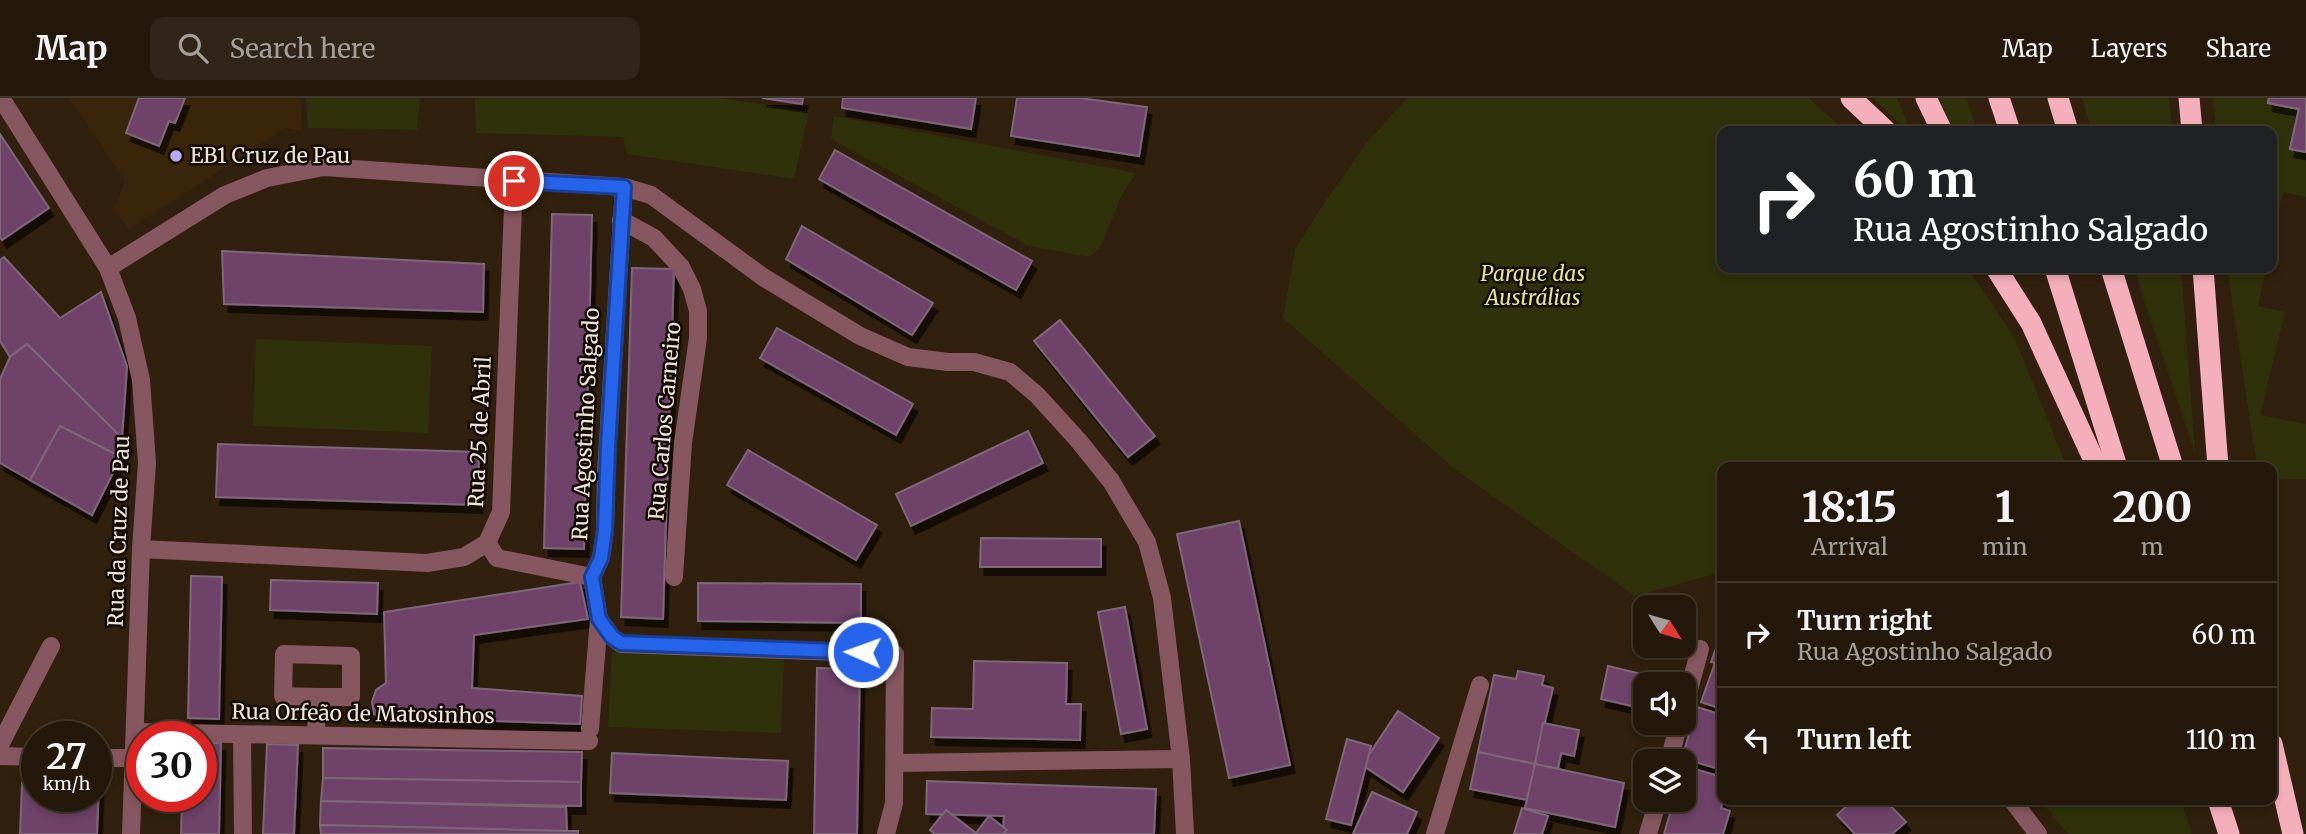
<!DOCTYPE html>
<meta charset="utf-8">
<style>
body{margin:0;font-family:Merriweather,serif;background:#302518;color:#f1f3f6;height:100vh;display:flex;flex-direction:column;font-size:26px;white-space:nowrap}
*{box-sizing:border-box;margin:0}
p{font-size:23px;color:#a3a09c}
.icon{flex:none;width:38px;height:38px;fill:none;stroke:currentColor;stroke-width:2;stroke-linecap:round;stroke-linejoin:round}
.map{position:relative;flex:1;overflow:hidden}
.details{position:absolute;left:1717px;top:364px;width:560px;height:343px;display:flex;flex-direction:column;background:#24180a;border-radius:14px;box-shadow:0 4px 10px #0003,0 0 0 2px #41372b}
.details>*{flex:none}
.top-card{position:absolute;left:1717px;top:28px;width:560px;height:147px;border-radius:14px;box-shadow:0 4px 10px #0003,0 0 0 2px #41372b;background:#202124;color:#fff;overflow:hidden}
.needle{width:46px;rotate:127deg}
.tools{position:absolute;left:1633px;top:497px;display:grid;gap:14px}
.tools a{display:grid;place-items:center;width:63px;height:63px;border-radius:14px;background:#24180a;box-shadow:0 4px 10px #0003,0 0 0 2px #41372b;font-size:35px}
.speed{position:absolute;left:21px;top:623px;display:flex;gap:14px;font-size:35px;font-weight:700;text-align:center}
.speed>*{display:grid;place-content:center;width:91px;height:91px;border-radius:50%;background:#24180a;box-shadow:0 4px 10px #0003,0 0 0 2px #41372b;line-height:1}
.speed small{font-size:18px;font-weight:400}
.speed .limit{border:10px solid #d22;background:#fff;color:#111}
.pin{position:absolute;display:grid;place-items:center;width:60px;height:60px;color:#fff;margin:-30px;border:4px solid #fff;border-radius:50%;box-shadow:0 2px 7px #0007}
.me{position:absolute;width:77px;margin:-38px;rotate:272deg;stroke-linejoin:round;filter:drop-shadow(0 0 5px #0008)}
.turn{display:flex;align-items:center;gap:24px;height:147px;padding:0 21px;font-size:32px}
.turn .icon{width:91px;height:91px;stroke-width:2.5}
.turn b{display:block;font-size:49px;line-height:60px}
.eta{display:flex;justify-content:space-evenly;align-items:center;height:119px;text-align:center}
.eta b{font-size:42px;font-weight:700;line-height:49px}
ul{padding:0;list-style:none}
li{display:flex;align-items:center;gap:21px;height:105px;padding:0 21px;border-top:2px solid #41372b}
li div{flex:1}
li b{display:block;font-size:26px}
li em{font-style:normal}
header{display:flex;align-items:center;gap:42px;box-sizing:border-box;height:98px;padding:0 35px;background:#24180a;border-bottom:2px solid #41372b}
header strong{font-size:33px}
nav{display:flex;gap:38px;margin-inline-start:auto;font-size:24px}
.search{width:490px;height:63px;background:#302518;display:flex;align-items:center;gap:18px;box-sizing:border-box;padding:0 24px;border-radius:14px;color:#a3a09c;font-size:26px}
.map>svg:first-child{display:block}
.built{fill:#3a250b}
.green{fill:#2e3109}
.building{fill:#6e4369;stroke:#7d677a;stroke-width:2;filter:url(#shadow)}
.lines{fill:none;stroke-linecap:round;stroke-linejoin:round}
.minor{stroke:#865760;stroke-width:18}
.highway{stroke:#f5aebc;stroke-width:21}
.route-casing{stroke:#184099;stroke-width:18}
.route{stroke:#2563eb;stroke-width:12}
.poi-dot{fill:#b8abf7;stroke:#120b04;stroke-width:2.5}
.labels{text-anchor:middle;stroke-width:5;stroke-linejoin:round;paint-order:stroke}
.poi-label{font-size:21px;fill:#f0e5d9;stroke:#120b04;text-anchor:start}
.park-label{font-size:21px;font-style:italic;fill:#e1e890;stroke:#120b04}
.street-label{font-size:21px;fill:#f0e5d9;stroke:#120b04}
</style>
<header>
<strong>Map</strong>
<div class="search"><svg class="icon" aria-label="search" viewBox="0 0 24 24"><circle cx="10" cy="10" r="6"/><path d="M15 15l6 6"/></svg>Search here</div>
<nav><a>Map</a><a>Layers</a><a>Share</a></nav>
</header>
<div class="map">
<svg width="2306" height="736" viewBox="0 0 2306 736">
<defs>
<filter id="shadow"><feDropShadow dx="4.5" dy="8" stdDeviation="0" flood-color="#0009"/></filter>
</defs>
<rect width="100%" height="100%" fill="#30200d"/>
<polygon class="built" points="69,0 300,0 302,33 286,30 128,132 114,111 125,83"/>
<g class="green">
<polygon points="306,0 420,0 417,32 308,30"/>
<polygon points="475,0 718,0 809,13 794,81 627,56 623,39 476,35"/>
<polygon points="1407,0 1809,0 1845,33 1722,33 1722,170 1968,170 2015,241 2067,369 1722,369 1722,474 1635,498 1457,373 1283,220 1295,151 1320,111 1365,47"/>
<polygon points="1873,0 1897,0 1911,33 1907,33"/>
<polygon points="1939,0 1966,0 1978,33 1954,33"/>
<polygon points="2082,0 2169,0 2172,33 2092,33"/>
<polygon points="2213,0 2269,0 2268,5 2299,11 2290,50 2306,54 2306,99 2283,94 2272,146 2272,33 2216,33"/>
<polygon points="834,18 1136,75 1122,97 1100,150 1089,159 1029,148 831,41"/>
<polygon points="2134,170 2181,170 2195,355 2140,190"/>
<polygon points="2227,170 2266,170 2258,208 2285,214 2260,317 2306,326 2306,381 2272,382 2272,369 2257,369"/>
<polygon points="256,241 432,248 428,335 253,328"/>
<polygon points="612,554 784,560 781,635 608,629"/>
<polygon points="2040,702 2181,702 2192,736 2068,736"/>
</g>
<g class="building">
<polygon points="139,0 185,0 175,25 169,23 159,48 126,35"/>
<polygon points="762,0 803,0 802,6"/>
<polygon points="843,0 976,0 971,31 842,10"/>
<polygon points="1017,0 1080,0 1147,9 1139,58 1011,38"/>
<polygon points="2269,0 2306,0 2306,54 2290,51 2299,11 2268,5"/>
<polygon points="2269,0 2306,0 2306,54 2290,51 2299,11 2268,5"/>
<polygon points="0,36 49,110 2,142 0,139"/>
<polygon points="835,52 1032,163 1016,192 819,81"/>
<polygon points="552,116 592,117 584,451 544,450"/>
<polygon points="802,128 933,205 912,237 786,161"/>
<polygon points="222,153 484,166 483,214 224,206"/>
<polygon points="4,159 60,220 101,194 127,269 122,340 27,246 10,259 0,243 0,162"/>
<polygon points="632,170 674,171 663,521 621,519"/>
<polygon points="1060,222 1155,338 1128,359 1034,243"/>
<polygon points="777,230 913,306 896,337 760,260"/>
<polygon points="27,246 128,346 121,359 60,328 30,382 0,365 0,281 10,259"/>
<polygon points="60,328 121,359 92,417 30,382"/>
<polygon points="1028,333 1043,365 911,428 896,396"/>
<polygon points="218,346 479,354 478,407 216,399"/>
<polygon points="748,352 877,427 856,462 727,387"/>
<polygon points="1239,423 1290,667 1229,680 1177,436"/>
<polygon points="981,440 1101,441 1101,469 980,469"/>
<polygon points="191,478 222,479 219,621 188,620"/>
<polygon points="271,482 378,485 377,516 270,512"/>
<polygon points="580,484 588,521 474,537 472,590 582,598 580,626 380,619 374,616 372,604 376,592 386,585 384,514"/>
<polygon points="698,485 861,486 861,525 698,523"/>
<polygon points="1125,509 1147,631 1121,636 1098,514"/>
<polygon points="1722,534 1722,611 1701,604 1715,565 1711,564"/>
<polygon points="974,563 1067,565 1066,606 1081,606 1080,642 931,639 932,610 973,611"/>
<polygon points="1608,568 1658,580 1657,586 1645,586 1645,611 1601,601"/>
<polygon points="817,570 860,571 857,736 814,736"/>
<polygon points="1518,573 1544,578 1542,587 1553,590 1535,666 1478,654 1494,577 1516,581"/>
<polygon points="1697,609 1722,617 1722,672 1682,660"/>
<polygon points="1398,613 1439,640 1403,694 1362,667"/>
<polygon points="1543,625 1579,632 1574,658 1561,655 1558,671 1535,666"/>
<polygon points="1347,641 1371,648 1351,727 1326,721"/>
<polygon points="201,645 221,645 219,736 181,736 182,698 201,698"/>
<polygon points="267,646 298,647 294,736 263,736"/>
<polygon points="323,650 582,654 581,684 323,680"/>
<polygon points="1478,654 1535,666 1527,702 1470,691"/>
<polygon points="612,655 788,663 786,702 610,695"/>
<polygon points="1535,666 1624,685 1615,729 1525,710"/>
<polygon points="1684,668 1722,679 1723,702 1721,710 1730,713 1723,736 1664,736 1674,702 1684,702"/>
<polygon points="323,680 581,684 581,708 321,703"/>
<polygon points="927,683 1156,691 1154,736 1003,736 1004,718 926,716"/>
<polygon points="22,685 37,686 37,698 96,698 96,687 99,687 97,736 20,736"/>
<polygon points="1372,694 1417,714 1407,736 1353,736"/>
<polygon points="1853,702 1885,702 1906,724 1892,736 1855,736 1837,717"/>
<polygon points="321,703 566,709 567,733 320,727"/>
<polygon points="1522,710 1548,718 1542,736 1514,736"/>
<polygon points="946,712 976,735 989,718 1007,732 1003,736 935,736 930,732"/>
<polygon points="320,727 567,733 578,733 578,736 321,736"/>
</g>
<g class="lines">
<g class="minor">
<polyline points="1,0 108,170 127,220 141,282 147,365 141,451 131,736"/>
<polyline points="621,122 654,140 681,169 692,191 698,213 698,240 683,345 674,479"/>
<polyline points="108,170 225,97 267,80 324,69 624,89 651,97 763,179 860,238 908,259 948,264 974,264 1010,274 1037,297 1078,342 1111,383 1147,444 1162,500 1181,661 1185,736"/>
<polyline points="487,445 497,460 592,479"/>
<polyline points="141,451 427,465 464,459 487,445 501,414 514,83"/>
<polyline points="599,521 612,539 621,546 895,556 894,705 886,736"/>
<polyline points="1684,610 1700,551"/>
<polyline points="590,631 599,521 592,479 601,460 605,432 606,375 624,89"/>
<polyline points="136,634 589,643"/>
<polyline points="242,637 243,736"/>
<polyline points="316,637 317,599 351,599 351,558 284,556 283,598 317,599"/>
<polyline points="0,647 51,548"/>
<polyline points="0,658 37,659"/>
<polyline points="96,660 134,660"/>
<polyline points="1669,663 1679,625"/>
<polyline points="895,665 1181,661"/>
<polyline points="2012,702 2038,736"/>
<polyline points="1435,736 1480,587"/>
<polyline points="1648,736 1658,702"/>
</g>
<g class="highway">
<polyline points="1851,0 1886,33"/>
<polyline points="1926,0 1942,33"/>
<polyline points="1999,0 2010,33"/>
<polyline points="2058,0 2068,33"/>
<polyline points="2189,0 2192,33"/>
<polyline points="1996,170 2031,225 2097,369"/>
<polyline points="2055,170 2117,369"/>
<polyline points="2111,170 2173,369"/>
<polyline points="2203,170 2218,369"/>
<polyline points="2272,646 2293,736"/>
<polyline points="2218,702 2229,736"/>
</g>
</g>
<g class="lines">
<g class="route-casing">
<polyline id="route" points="514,83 624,89 608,349 605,432 601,460 592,479 599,521 612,539 621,545 863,554"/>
</g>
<use href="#route" class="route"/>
</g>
<circle class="poi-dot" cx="176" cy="58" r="7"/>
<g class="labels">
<g class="poi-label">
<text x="190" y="65">EB1 Cruz de Pau</text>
</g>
<g class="park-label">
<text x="1533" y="183">Parque das<tspan x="1533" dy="24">Austrálias</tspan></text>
</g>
<g class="street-label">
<text transform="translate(665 323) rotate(-85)" y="7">Rua Carlos Carneiro</text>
<text transform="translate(586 326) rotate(-87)" y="7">Rua Agostinho Salgado</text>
<text transform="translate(480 334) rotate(-87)" y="7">Rua 25 de Abril</text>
<text transform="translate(119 433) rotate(-88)" y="7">Rua da Cruz de Pau</text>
<text transform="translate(363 616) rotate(1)" y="7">Rua Orfeão de Matosinhos</text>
</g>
</g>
</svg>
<div class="tools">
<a><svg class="needle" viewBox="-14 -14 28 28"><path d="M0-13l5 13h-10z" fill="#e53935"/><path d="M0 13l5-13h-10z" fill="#a3a09c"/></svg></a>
<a><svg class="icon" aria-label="sound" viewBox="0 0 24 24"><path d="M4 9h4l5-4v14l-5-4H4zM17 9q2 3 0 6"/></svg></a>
<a><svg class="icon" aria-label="layers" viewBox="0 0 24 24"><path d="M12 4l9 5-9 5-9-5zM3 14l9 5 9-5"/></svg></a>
</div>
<div class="speed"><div>27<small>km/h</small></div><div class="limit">30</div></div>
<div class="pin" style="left:514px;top:83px;background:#d93025"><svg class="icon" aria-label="arrive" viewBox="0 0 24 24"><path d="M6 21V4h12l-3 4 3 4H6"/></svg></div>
<svg class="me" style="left:863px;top:554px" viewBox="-20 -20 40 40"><circle r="17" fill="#2563eb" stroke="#fff" stroke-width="3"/><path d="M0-11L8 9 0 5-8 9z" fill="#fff"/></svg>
<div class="top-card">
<div class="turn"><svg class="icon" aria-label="right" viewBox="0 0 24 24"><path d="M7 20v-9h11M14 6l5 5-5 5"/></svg><div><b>60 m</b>Rua Agostinho Salgado</div></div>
</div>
<section class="details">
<div class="eta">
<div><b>18:15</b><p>Arrival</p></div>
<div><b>1</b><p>min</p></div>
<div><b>200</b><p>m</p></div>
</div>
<ul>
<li><svg class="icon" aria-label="right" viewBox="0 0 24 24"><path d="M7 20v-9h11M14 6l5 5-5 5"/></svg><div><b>Turn right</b><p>Rua Agostinho Salgado</p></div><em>60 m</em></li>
<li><svg class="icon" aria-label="left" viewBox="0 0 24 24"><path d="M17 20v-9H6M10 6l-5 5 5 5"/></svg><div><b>Turn left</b></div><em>110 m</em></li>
</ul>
</section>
</div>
